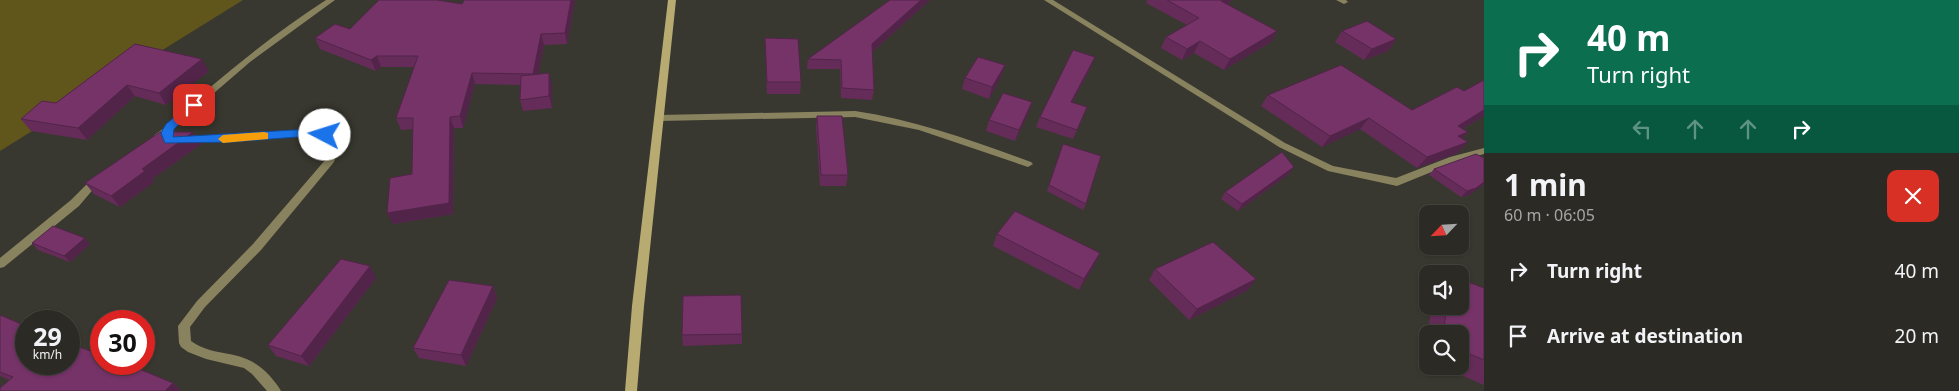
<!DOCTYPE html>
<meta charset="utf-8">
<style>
body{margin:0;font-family:"Noto Sans",sans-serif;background:#33322c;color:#f1f3f6;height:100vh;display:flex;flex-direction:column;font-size:19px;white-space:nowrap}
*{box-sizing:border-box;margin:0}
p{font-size:16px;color:#a6a7a6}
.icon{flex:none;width:28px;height:28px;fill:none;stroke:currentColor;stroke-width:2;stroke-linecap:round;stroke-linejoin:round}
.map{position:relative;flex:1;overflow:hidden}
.sheet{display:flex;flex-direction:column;background:#2b2a24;width:475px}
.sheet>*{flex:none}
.top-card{background:#0b6e4f;color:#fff;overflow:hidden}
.needle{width:32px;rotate:245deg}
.fabs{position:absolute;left:1419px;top:205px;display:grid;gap:10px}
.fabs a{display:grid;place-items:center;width:50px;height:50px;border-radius:10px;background:#2b2a24;box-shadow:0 1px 4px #0004,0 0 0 1px #474641;font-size:25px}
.speed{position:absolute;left:15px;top:310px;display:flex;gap:10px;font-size:25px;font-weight:700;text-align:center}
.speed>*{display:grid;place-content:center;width:65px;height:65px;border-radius:50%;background:#2b2a24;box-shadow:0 1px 4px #0004,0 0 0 1px #474641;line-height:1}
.speed small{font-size:12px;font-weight:400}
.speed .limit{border:8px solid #d22;background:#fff;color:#111}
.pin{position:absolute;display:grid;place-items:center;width:42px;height:42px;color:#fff;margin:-21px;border-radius:10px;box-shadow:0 2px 8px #0006}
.me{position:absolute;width:55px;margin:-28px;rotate:275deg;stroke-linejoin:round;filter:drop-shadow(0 0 4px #0008)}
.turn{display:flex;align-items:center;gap:18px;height:105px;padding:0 20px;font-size:22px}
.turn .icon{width:65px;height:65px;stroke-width:2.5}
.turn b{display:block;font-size:35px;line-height:42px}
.lanes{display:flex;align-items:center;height:48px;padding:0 20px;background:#0003;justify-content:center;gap:25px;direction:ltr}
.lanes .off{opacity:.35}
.round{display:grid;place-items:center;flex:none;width:52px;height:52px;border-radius:10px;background:#33322c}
.head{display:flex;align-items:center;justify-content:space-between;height:85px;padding:0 20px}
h1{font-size:30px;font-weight:700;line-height:38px}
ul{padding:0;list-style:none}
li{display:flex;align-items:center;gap:15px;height:65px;padding:0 20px}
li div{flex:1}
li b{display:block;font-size:19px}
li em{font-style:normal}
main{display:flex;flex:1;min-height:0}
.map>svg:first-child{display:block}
.green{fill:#60551b}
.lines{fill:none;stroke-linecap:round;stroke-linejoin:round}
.street{fill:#89825e;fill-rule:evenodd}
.secondary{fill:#b7ab71;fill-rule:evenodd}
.wall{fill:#652c59}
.shaded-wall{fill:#522449}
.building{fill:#753368;stroke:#522449}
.route{fill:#1a73e8;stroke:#114b97}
.slow{fill:#f59e0b}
</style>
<main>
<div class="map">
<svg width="1484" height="391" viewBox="0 0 1484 391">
<rect width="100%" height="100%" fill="#393830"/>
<polygon class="green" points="0,0 243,0 0,151"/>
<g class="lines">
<g class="street">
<path d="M326,0h9l-85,62 -58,50 -19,17 -4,6 -10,6h-6l-2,-2c4,-6 11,-8 16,-14 50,-45 102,-88 159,-125z"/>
<polygon points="1044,0 1053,0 1285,143 1333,166 1396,178 1450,157 1484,148 1484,154 1456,162 1397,186 1328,171 1279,147"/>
<polygon points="1336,0 1346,0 1348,2 1344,4"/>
<path d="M855,111c61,9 118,30 176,51l2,2 -5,3 -109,-37 -64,-13 -196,4 -5,-3 5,-3z"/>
<path d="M311,129c18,4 33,12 23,33l-73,88 -56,57 -15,20 1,14c27,19 51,5 78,34 4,5 9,10 12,16h-14l-15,-17 -8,-6 -38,-9 -18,-7 -7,-5 -2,-4 -1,-17 19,-25 56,-57 73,-85 1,-15 -4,-5 -12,-4 -127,8 -5,-3 5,-3z"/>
<polygon points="98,174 103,178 101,180 79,206 4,267 0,268 0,258 71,200 95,176"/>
</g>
<polygon class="secondary" points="668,0 676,0 644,306 637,391 625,391 632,306"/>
</g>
<g class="wall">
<polygon points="575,0 567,44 544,45 538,74 552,85 552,108 523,111 520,100 521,85 475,84 463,128 454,128 453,214 393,224 412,174 413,129 401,130 396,118 414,67 381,67 376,71 320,49 315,38 350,29 462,4"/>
<polygon points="930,0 872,52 874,90 872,100 841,98 840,69 807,69 808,59"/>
<polygon points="1147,0 1231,0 1228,5 1277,31 1271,42 1224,70 1194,53 1182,60 1161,48 1166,37 1187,25 1146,3"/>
<polygon points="1342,31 1396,39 1388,51 1364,60 1335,42"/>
<polygon points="765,38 801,82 800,94 767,94"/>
<polygon points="135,44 209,71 166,105 135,96 87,140 31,131 21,119 56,103"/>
<polygon points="1091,67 1072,103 1087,107 1073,139 1036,127 1040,117"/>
<polygon points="1001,77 989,99 962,89 965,78"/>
<polygon points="1484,80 1484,116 1462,129 1468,132 1462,139 1458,153 1417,168 1360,129 1322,147 1261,106 1268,95 1412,110 1464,91"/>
<polygon points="1028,114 1015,141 986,131 989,120"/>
<polygon points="817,116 848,175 846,186 820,186 816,127"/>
<polygon points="193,132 201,144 152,179 154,182 120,207 94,194 85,183"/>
<polygon points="1063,144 1086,204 1083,210 1047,191"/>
<polygon points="1484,158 1470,195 1461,197 1429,175 1434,169"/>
<polygon points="1289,174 1238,211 1221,199 1225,192"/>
<polygon points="997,234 1095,264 1079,290 993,246"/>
<polygon points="32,243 90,244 70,262 38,250"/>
<polygon points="1155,269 1248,290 1189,320 1149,280"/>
<polygon points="376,278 309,366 276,356 268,345"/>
<polygon points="493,286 497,298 466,366 419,358 413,348"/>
<polygon points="1484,288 1484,385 1440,366 1460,366 1460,334 1428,334 1428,361 1423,359 1432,306 1460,306"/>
<polygon points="0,315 101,364 136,364 133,366 173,383 181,391 0,391 9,380 0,376"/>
<polygon points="742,334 742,344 683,346 682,335"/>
</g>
<g class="shaded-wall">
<polygon points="571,0 575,0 567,44 565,33"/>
<polygon points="921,0 930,0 870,54 872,44"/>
<polygon points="1223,0 1231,0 1228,5 1221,1"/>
<polygon points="1277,31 1271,42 1224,70 1230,59"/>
<polygon points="541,34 544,45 536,85 533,74"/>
<polygon points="1396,39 1388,51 1364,60 1372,49"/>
<polygon points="1200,41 1194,53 1182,60 1187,49"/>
<polygon points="377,56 381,67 376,71 371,60"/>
<polygon points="1095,57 1091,67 1067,112 1071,102"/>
<polygon points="202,59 209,71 166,105 159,93"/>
<polygon points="1005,65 1001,77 989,99 992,87"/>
<polygon points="472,73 475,84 463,128 460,116"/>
<polygon points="549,73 552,85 552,108 549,96"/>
<polygon points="127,85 135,96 87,140 78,128"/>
<polygon points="1032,102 1028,114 1015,141 1019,130"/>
<polygon points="1484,110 1484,116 1448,137 1458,126"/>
<polygon points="450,117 454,128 453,214 393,224 387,213"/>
<polygon points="1369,118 1360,129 1322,147 1330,136"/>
<polygon points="193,132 201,144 152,179 154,182 120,207 111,196 142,169"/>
<polygon points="1468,132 1458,143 1458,136"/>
<polygon points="1468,142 1458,153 1417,168 1427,157"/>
<polygon points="1294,167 1289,174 1238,211 1242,204"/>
<polygon points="1484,182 1484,184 1470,195 1461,197 1467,191"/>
<polygon points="85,238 90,244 70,262 64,256"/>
<polygon points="1100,253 1095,264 1079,290 1084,279"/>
<polygon points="370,266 376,278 309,366 301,356"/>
<polygon points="1256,279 1248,290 1189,320 1197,309"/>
<polygon points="493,286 497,298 466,366 461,355"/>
<polygon points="122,364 136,364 129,370"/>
<polygon points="173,383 181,391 165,391"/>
</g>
<g class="building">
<polygon points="379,0 437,0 462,4 464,0 571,0 565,33 541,34 533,74 472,73 460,116 450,117 449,203 387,213 390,178 412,174 413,118 396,118 418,56 377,56 371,60 315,38 335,24 350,29"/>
<polygon points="890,0 921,0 872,44 874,90 842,88 841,60 808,59"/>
<polygon points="1167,0 1223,0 1221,1 1277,31 1230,59 1200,41 1187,49 1166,37 1199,18"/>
<polygon points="1367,21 1396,39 1372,49 1342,31"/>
<polygon points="765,38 798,39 801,82 767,82"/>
<polygon points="135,44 202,59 159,93 127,85 78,128 21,119 42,101 56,103"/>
<polygon points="1073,50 1095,57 1071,102 1087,107 1077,130 1040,117"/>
<polygon points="978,57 1005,65 992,87 965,78"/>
<polygon points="1341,65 1412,110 1457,87 1464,91 1484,80 1484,110 1458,126 1468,132 1458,136 1468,142 1427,157 1369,118 1330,136 1268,95"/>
<polygon points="549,73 549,96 520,100 521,76"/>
<polygon points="1003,93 1032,102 1019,130 989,120"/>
<polygon points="817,116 842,116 848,175 821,175"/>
<polygon points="160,132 193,132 142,169 145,171 111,196 85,183"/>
<polygon points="1063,144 1101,156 1086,204 1049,185"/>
<polygon points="1282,152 1294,167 1242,204 1225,192"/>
<polygon points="1476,154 1484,158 1484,182 1476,188 1467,191 1434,169"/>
<polygon points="1015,211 1100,253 1084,279 997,234"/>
<polygon points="53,226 85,238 64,256 32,243"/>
<polygon points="1213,242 1256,279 1197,309 1155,269"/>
<polygon points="341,259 370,266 301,356 268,345"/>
<polygon points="1460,279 1484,288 1484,360 1460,350 1460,334 1443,334 1447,306 1460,306"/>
<polygon points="449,280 493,286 461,355 413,348"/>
<polygon points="741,295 742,334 682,335 683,296"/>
<polygon points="0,315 26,326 26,364 69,364 69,343 90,351 101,341 101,364 127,364 173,383 165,391 0,391 0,388 13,377 0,372"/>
</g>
<polygon class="route" points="194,101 199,105 174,129 173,137 311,129 329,132 331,135 325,139 311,136 231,142 165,143 161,133 166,124"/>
<polygon class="slow" points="264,132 268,133 268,139 223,143 218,139 223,135"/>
</svg>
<div class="fabs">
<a><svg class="needle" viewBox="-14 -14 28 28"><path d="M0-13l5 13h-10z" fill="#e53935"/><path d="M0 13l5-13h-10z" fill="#a6a7a6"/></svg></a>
<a><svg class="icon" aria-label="sound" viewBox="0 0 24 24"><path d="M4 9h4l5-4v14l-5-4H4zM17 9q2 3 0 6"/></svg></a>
<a><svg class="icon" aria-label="search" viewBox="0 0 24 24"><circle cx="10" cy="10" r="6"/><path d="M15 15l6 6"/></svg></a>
</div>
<div class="speed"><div>29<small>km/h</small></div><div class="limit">30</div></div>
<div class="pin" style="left:194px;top:105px;background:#d93025"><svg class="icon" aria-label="arrive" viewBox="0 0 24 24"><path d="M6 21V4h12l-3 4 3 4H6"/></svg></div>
<svg class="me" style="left:325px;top:135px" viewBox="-20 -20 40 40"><circle r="19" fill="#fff"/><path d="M0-13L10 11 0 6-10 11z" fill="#1a73e8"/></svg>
</div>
<section class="sheet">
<div class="top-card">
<div class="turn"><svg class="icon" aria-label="right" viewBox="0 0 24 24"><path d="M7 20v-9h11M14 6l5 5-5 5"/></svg><div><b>40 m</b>Turn right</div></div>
<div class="lanes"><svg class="icon off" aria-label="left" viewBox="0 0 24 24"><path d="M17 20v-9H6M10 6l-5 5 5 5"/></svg><svg class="icon off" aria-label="ahead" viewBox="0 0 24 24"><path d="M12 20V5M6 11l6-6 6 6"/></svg><svg class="icon off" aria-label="ahead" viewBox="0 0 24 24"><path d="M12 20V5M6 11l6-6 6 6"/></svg><svg class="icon" aria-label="right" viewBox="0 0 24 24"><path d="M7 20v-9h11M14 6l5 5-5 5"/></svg></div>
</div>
<div class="head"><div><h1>1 min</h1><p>60 m · 06:05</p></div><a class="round" style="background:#d93025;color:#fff"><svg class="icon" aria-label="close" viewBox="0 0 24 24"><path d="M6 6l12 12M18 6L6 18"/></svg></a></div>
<ul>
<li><svg class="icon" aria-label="right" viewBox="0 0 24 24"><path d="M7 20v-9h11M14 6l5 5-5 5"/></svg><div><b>Turn right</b></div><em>40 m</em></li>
<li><svg class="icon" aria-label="arrive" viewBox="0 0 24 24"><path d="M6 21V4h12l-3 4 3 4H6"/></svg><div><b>Arrive at destination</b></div><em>20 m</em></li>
</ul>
</section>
</main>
